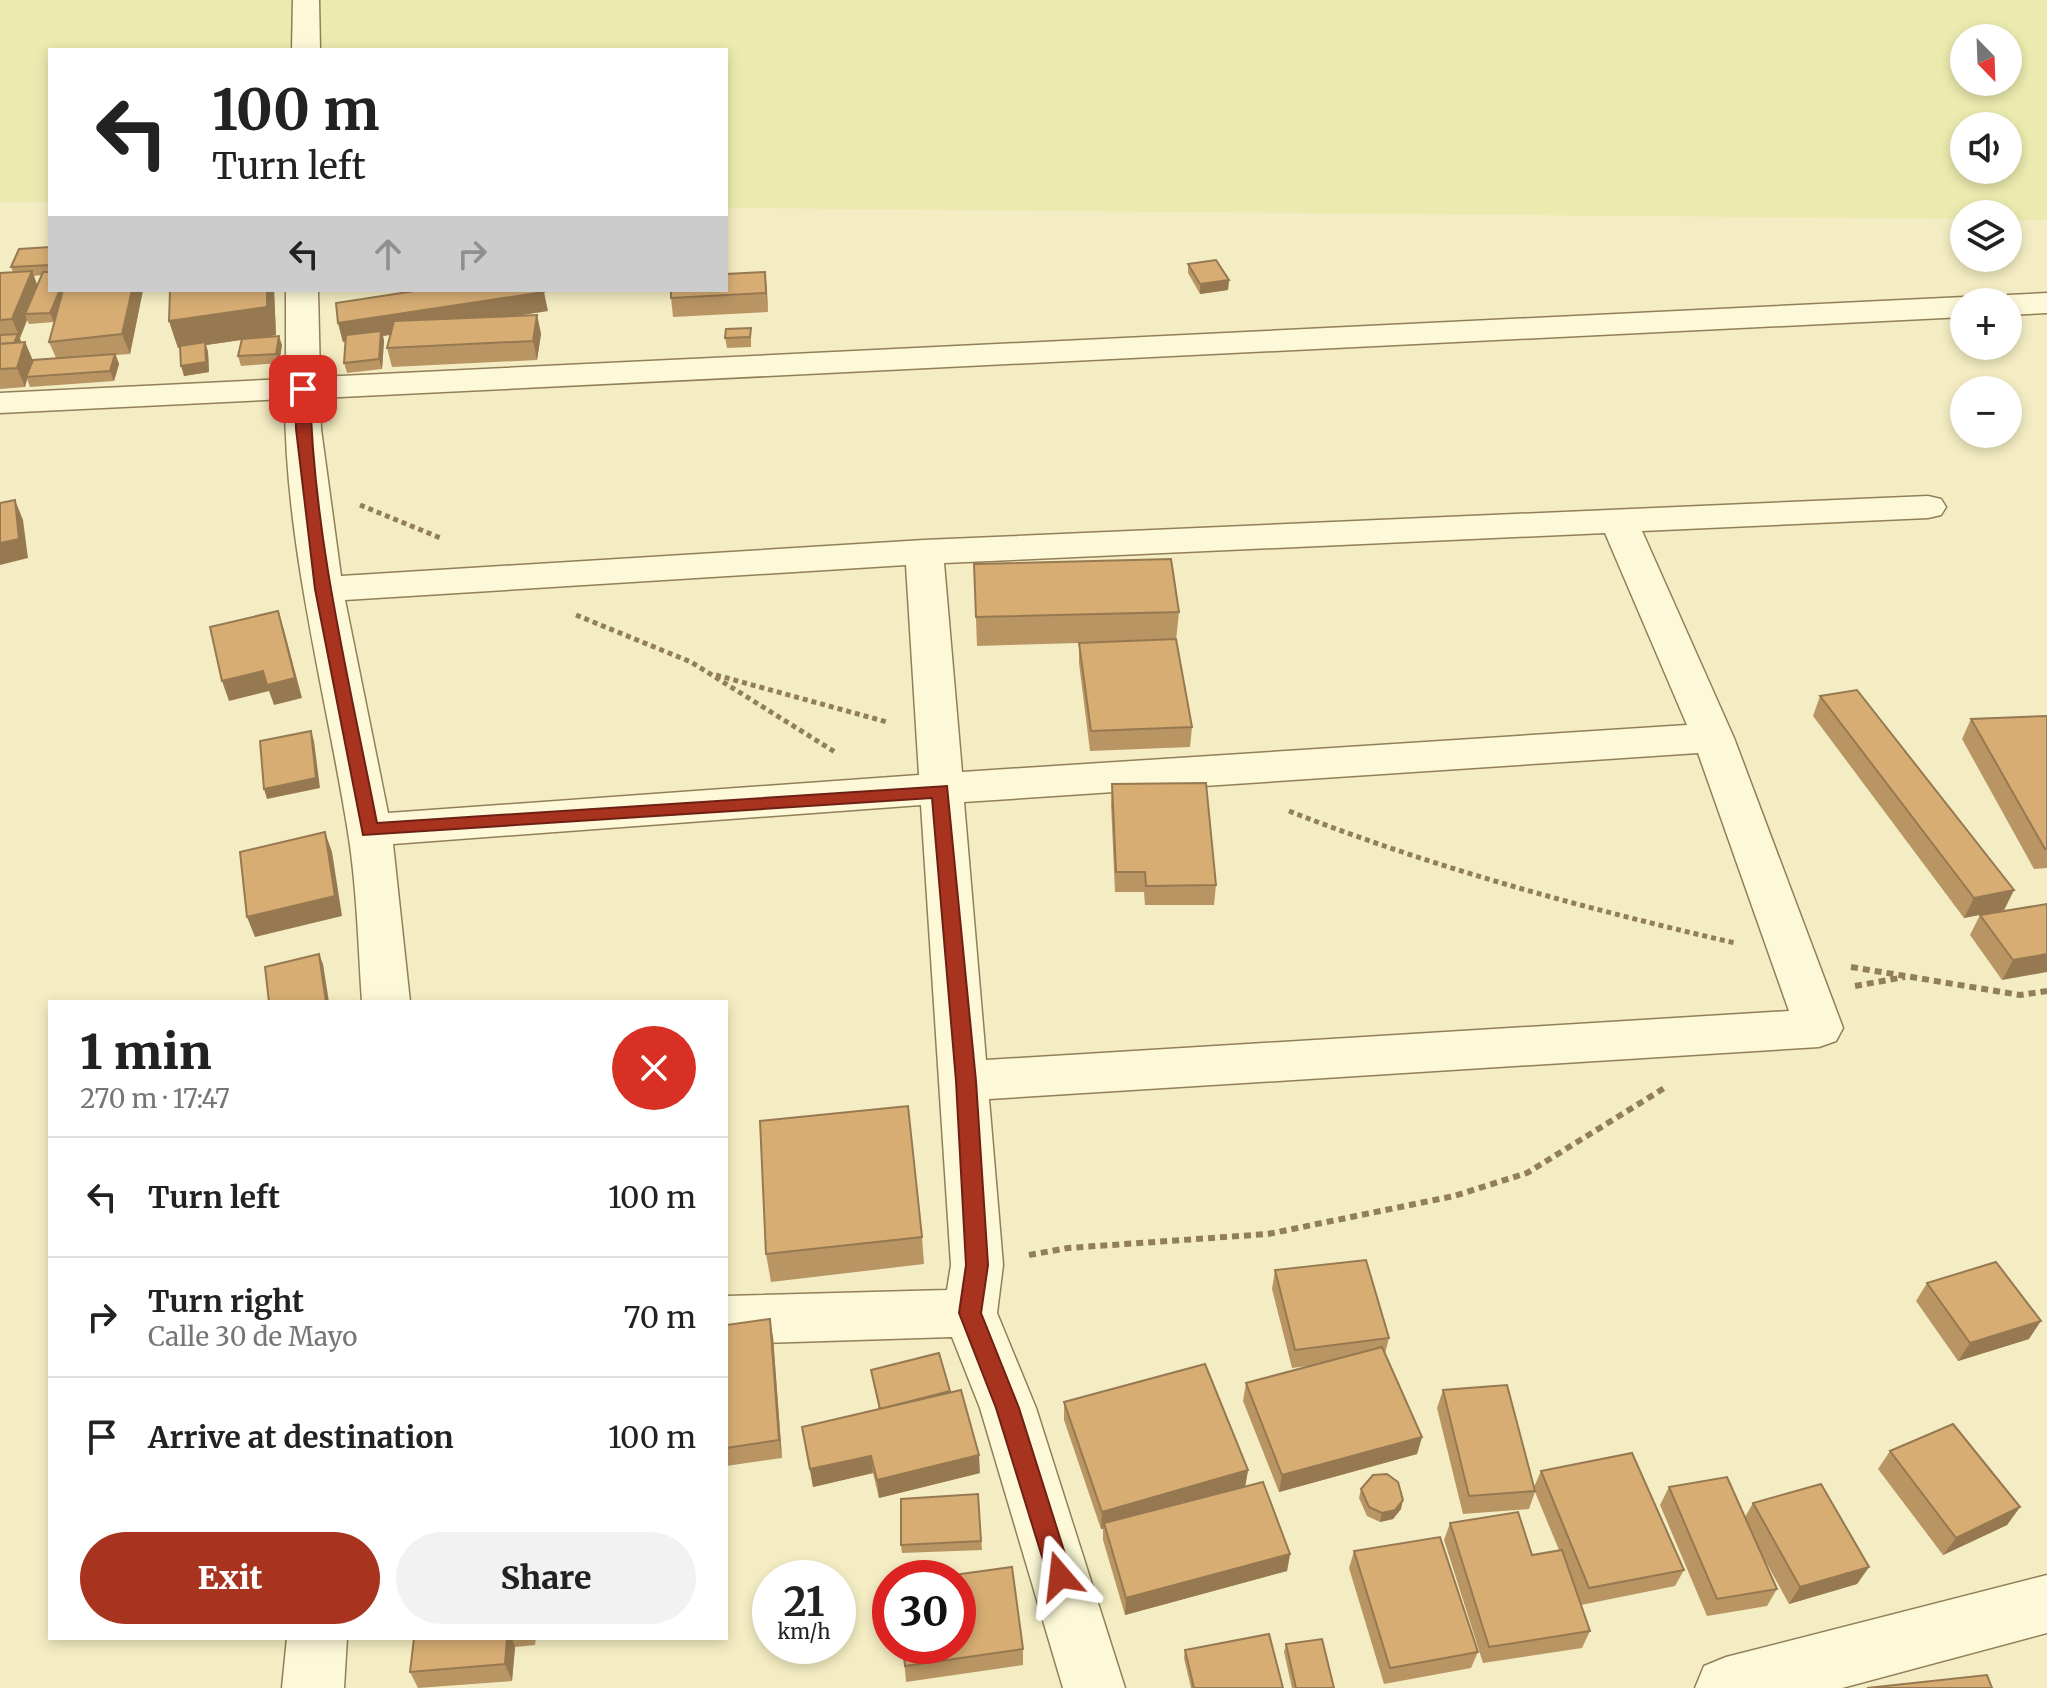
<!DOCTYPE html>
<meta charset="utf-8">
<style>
body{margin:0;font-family:Merriweather,serif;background:#f2f2f2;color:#222;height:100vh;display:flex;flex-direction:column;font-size:30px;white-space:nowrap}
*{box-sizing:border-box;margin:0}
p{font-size:26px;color:#767676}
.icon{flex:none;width:44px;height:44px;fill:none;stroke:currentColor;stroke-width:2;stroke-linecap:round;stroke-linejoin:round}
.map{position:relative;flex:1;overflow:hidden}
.side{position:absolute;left:48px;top:1000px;width:680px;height:640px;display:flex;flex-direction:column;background:#fff;border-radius:0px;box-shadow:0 4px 12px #0003}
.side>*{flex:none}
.banner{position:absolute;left:48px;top:48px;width:680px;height:244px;border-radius:0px;box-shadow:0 4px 12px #0003;background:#fff;color:#222;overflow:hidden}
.needle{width:52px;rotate:157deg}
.controls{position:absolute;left:1950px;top:24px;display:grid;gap:16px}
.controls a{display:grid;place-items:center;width:72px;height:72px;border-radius:50%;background:#fff;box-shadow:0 4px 12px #0003;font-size:40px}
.speed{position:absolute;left:752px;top:1560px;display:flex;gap:16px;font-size:40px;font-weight:700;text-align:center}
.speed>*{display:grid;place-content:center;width:104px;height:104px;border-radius:50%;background:#fff;box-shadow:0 4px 12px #0003;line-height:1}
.speed small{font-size:20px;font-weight:400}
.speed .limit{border:12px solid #d22;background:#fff;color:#111}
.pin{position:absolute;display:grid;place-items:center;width:68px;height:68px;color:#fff;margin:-34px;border-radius:16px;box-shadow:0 4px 12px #0006}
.me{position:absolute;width:88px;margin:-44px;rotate:343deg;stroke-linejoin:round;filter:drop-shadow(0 0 6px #0008)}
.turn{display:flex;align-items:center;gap:28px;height:168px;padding:0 32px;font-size:36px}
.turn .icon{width:104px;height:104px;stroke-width:2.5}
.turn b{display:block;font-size:56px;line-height:68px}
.lanes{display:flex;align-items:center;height:76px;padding:0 32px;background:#0003;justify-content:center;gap:40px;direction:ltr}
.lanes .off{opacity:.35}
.round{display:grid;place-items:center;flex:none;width:84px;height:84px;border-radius:42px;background:#f2f2f2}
.summary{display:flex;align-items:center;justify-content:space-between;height:136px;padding:0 32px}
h1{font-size:48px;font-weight:800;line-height:60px}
.action{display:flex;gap:16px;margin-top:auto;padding:16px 32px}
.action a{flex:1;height:92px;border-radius:48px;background:#a8331e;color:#fff;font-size:32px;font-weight:800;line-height:92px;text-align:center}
.action a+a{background:#f2f2f2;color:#222}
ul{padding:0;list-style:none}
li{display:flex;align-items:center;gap:24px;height:120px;padding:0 32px;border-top:2px solid #e0e0e0}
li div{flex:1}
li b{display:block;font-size:30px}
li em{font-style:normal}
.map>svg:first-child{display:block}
.farmland{fill:#ebeaaf;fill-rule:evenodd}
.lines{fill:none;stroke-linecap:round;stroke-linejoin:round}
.minor-casing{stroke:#917f57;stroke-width:3}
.path-far1{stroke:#917f57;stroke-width:5;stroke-dasharray:5 4;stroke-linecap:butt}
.path{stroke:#917f57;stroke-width:6;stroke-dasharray:7 5;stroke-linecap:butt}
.minor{fill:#fdf8d7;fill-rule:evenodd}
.wall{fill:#b99564;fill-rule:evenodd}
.shaded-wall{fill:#967951}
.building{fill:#d7ad74;stroke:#967951;stroke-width:2}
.route{fill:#a8331e;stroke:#6d2114;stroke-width:2}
</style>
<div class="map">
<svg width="2047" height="1688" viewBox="0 0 2047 1688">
<rect width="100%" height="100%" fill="#f4edc3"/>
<path class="farmland" d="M0,0h2047v220h-39v-6h-44v5l-1238,-11v-158h-676v152h-50zM1964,38h44v44h-44zM1964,126h44v44h-44z"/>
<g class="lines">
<g class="minor-casing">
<g id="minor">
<polygon points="293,0 319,0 320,50 292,50"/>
<path d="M286,290h32l2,87 1644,-80 12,3 -12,2v15l-1644,81 1,31 20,147 583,-36 1004,-44 13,3 5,8 -5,8 -13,3 -286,13 92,207 109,290 -7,13 -17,6 -830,52 14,166 -6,48 39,95 89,280h-62l-83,-280 -28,-71 -226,7v-48l221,-6 4,-25 -30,-460 -528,39 17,158h-48c-4,-58 -5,-118 -15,-176 -23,-141 -62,-283 -62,-427l-285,14v-20l286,-14zM1605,533l82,192 -725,47 -18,-209zM906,565l13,210 -531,38 -43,-213zM1698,753l91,258 -803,49 -22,-258z"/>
<polygon points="2047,293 2047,313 2008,315 2008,302 1994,302 2008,295"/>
<polygon points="2047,1575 2047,1633 1842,1688 1695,1688 1704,1666 1726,1657"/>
<polygon points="287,1638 347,1638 344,1688 282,1688"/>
</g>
</g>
<g class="path-far1">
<polyline points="360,505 443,539"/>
<polyline points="576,615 691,662 835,752"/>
<polyline points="716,675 887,722"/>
<path d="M1289,811c145,57 294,97 446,132"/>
</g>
<g class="path">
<polyline points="1851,967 2020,995 2047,991"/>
<polyline points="1855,986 1905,977"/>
<polyline points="1029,1255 1068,1248 1268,1234 1454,1196 1527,1173 1666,1087"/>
</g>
<use href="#minor" class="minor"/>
</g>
<g class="wall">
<path d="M50,247v43h93l-13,64 -14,1 3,9 -5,17 -84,6 -3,-8 -2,8 -25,2v-116l13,-1 -2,-5zM42,275l-5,10 -3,-9zM27,320l2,4 25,-2 -5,20 7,16 -23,3 -8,-19h-4l-1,-4z"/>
<polygon points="1188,264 1229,280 1228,290 1200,294 1188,273"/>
<polygon points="765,272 768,312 673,317 671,298"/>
<polygon points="170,290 274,290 276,335 262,337 282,345 279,363 241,366 238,356 241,340 206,345 208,352 209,372 184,376 180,348 178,348 169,321"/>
<polygon points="548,311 514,316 537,315 541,334 537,360 392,367 387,348 391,334 383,336 384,341 382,369 347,373 344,363 346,341 343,342 338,323"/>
<polygon points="751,328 751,347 727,348 725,338"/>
<polygon points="974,564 1179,612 1176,641 1192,727 1190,747 1090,751 1079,663 1079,643 977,646"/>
<polygon points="1820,696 2014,890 2004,910 1964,918 1813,716"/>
<polygon points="2047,716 2047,868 2034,869 1962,739 1971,719"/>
<polygon points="1112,784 1216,885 1214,905 1145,905 1144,892 1115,892 1111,804"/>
<polygon points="2047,904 2002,980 1970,935 1980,915"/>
<polygon points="922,1237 924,1264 771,1282 766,1254"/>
<polygon points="1275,1270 1389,1338 1385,1354 1422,1437 1417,1454 1279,1492 1243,1401 1246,1383 1314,1365 1292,1368 1272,1289"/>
<polygon points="1927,1283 2029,1339 1958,1361 1916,1301"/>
<polygon points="726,1325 773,1337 782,1458 726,1466"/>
<polygon points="871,1370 950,1392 980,1473 879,1498 873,1473 813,1487 802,1427 879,1409"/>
<polygon points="1443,1390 1534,1487 1541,1471 1684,1570 1675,1586 1581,1605 1590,1631 1582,1648 1483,1663 1444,1540 1450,1523 1532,1555 1559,1550 1535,1492 1529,1509 1463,1514 1437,1408"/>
<polygon points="1064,1402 1248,1470 1245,1486 1290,1554 1287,1571 1125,1615 1103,1540 1103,1529 1101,1529 1064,1420"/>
<polygon points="1890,1451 2020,1507 2007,1525 1943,1555 1878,1469"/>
<polygon points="1669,1487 1745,1517 1753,1503 1869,1567 1857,1584 1789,1604 1761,1553 1777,1589 1767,1606 1707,1616 1660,1505"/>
<polygon points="1361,1489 1401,1509 1393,1519 1380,1522 1367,1516 1359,1498"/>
<polygon points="978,1494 982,1550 902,1553 901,1545"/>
<polygon points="1354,1551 1478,1652 1471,1668 1384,1684 1349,1568"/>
<polygon points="414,1638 536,1638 535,1645 515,1647 512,1681 418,1688 410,1672"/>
<polygon points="1286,1644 1334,1688 1292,1688 1284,1652"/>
<polygon points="903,1646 1023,1649 1023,1665 906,1682"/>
<polygon points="1185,1650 1283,1688 1191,1688 1184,1658"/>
</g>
<g class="shaded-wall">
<polygon points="32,271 39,290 25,314 27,320 20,338 12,319"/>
<polygon points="765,272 767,290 768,312 766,293"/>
<polygon points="1229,280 1228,290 1200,294 1200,284"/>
<polygon points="60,290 67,290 54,322 50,313"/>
<polygon points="132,290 143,290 130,354 122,334"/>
<polygon points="267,290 274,290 276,335 206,345 208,352 209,372 184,376 181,366 205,345 178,348 169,321"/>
<polygon points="544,292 548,311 383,336 384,341 382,369 379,359 381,336 343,342 338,323"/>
<polygon points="537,315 541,334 537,360 533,341"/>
<polygon points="18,334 22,344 10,352"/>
<polygon points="279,336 282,345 279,363 276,354"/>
<polygon points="25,342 33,361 26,377 27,379 25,387 17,368"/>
<polygon points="115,354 119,364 114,381 110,371"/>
<polygon points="15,500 23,520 28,558 0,565 0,543"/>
<polygon points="278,611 284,630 302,698 274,705 269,691 229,701 222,681"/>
<polygon points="311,731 314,741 320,788 267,799 264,789"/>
<polygon points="325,832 332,852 342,916 255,937 247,917"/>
<polygon points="2014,890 2004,910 1964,918 1974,898"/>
<polygon points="319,954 323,964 329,1002 326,1002"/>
<polygon points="2047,954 2047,972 2002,980 2013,960"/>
<polygon points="770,1319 773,1337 782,1458 779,1440"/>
<polygon points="2041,1321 2029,1339 1958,1361 1970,1343"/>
<polygon points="1422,1437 1417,1454 1279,1492 1282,1475"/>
<polygon points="979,1455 980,1473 879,1498 877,1480"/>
<polygon points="871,1456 873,1473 813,1487 810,1469"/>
<polygon points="1248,1470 1245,1488 1104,1523 1103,1529 1101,1529 1102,1512"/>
<polygon points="1403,1500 1401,1509 1393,1519 1380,1522 1382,1513"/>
<polygon points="2020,1507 2007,1525 1943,1555 1956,1538"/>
<polygon points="1290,1554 1287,1571 1125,1615 1126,1598"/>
<polygon points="1869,1567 1857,1584 1789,1604 1800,1587"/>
<polygon points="507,1638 512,1638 515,1647 512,1681 505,1664"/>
</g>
<g class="building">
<polygon points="50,247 50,265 11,267 19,249"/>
<polygon points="1216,260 1229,280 1200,284 1188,264"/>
<polygon points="32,271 12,319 0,320 0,273"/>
<polygon points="43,272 50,272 50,290 60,290 50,313 25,314"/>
<polygon points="765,272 766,293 671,298 671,290 726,290 726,274"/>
<polygon points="63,290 132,290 122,334 49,342"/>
<polygon points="170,290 267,290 267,307 169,321"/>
<polygon points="421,290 544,290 544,292 338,323 336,303"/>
<polygon points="537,315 533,341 387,348 394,321"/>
<polygon points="751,328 750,337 725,338 726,329"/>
<polygon points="381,331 379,359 344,363 346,335"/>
<polygon points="18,334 14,343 0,344 0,335"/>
<polygon points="279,336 276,354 238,356 242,339"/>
<polygon points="25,342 17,368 0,369 0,344"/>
<polygon points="205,342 206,362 181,366 180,346"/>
<polygon points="115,354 110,371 26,377 33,360"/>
<polygon points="15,500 19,539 0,543 0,503"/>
<polygon points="1171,559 1179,612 976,617 974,564"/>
<polygon points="278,611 295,678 267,685 263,671 222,681 210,627"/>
<polygon points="1176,639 1192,727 1091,731 1079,643"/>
<polygon points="1857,690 2014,890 1974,898 1820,696"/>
<polygon points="2047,716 2047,848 2045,849 1971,719"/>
<polygon points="311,731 316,778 264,789 260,741"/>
<polygon points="1206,783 1216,885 1146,886 1145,872 1116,872 1112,784"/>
<polygon points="325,832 335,896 247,917 240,852"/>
<polygon points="2047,904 2047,954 2013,960 1980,915"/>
<polygon points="319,954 326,1002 269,1002 265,967"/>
<polygon points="908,1106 922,1237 766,1254 760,1121"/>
<polygon points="1366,1260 1389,1338 1295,1350 1275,1270"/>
<polygon points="1996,1262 2041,1321 1970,1343 1927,1283"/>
<polygon points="770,1319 779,1440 726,1448 726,1325"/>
<polygon points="1382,1347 1422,1437 1282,1475 1246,1383"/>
<polygon points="939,1353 950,1391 880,1409 871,1370"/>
<polygon points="1205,1364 1248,1470 1102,1512 1064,1402"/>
<polygon points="1507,1385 1535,1491 1469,1496 1443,1390"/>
<polygon points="961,1390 979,1455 877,1480 871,1456 810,1469 802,1427"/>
<polygon points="1953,1424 2020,1507 1956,1538 1890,1451"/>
<polygon points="1632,1453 1684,1570 1589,1588 1541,1471"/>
<polygon points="1387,1474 1398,1482 1403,1500 1395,1510 1382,1513 1369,1507 1361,1489 1373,1475"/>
<polygon points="1727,1477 1777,1589 1717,1599 1669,1487"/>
<polygon points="1263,1482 1290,1554 1126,1598 1104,1523"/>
<polygon points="1821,1484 1869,1567 1800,1587 1753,1503"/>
<polygon points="978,1494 981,1541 901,1545 901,1499"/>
<polygon points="1518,1512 1532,1555 1562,1550 1590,1631 1489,1647 1450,1523"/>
<polygon points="1440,1537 1478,1652 1390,1668 1354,1551"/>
<polygon points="1012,1567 1023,1649 905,1666 903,1646 958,1646 958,1578 932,1578"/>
<polygon points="1269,1634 1283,1688 1194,1688 1185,1650"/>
<polygon points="414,1638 507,1638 505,1664 410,1672"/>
<polygon points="1322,1639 1334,1688 1296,1688 1286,1644"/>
<polygon points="1987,1675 1992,1688 1867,1688"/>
</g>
<path class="route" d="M303,384l7,5c3,146 39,291 67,434l570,-37 29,295 12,184 -7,48 38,95 53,168 -4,8 -8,4 -9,-4 -3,-8 -52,-168 -37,-95 7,-48 -10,-184 -24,-283 -569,37 -48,-246 -19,-160 -1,-40z"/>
</svg>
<div class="controls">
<a><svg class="needle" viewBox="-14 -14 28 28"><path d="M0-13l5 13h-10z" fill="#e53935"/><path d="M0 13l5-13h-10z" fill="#767676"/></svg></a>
<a><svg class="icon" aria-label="sound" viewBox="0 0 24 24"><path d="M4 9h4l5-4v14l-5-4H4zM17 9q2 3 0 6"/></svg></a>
<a><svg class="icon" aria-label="layers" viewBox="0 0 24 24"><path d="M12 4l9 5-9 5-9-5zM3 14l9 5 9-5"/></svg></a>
<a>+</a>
<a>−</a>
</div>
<div class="speed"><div>21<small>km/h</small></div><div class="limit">30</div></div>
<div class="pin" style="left:303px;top:389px;background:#d93025"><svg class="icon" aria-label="arrive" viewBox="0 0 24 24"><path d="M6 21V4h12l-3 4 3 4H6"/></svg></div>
<svg class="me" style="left:1060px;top:1576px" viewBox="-20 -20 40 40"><path d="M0-17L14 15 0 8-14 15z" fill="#a8331e" stroke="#fff" stroke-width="4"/></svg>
<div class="banner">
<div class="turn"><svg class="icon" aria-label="left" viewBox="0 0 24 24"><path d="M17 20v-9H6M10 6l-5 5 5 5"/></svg><div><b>100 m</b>Turn left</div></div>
<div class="lanes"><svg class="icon" aria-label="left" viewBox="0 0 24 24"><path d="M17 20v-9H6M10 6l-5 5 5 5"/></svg><svg class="icon off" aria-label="ahead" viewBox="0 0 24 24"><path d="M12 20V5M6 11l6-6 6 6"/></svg><svg class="icon off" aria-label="right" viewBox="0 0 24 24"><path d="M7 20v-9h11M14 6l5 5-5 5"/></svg></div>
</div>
<section class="side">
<div class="summary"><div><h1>1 min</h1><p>270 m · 17:47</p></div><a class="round" style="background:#d93025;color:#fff"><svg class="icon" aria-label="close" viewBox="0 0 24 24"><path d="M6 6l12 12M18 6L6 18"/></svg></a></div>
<ul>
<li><svg class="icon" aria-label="left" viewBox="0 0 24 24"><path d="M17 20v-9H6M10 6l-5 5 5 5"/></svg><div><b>Turn left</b></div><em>100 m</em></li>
<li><svg class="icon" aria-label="right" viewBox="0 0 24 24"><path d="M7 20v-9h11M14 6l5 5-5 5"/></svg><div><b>Turn right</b><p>Calle 30 de Mayo</p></div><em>70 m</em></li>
<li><svg class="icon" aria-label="arrive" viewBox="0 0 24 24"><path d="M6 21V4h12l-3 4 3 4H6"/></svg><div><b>Arrive at destination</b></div><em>100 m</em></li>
</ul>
<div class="action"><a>Exit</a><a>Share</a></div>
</section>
</div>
